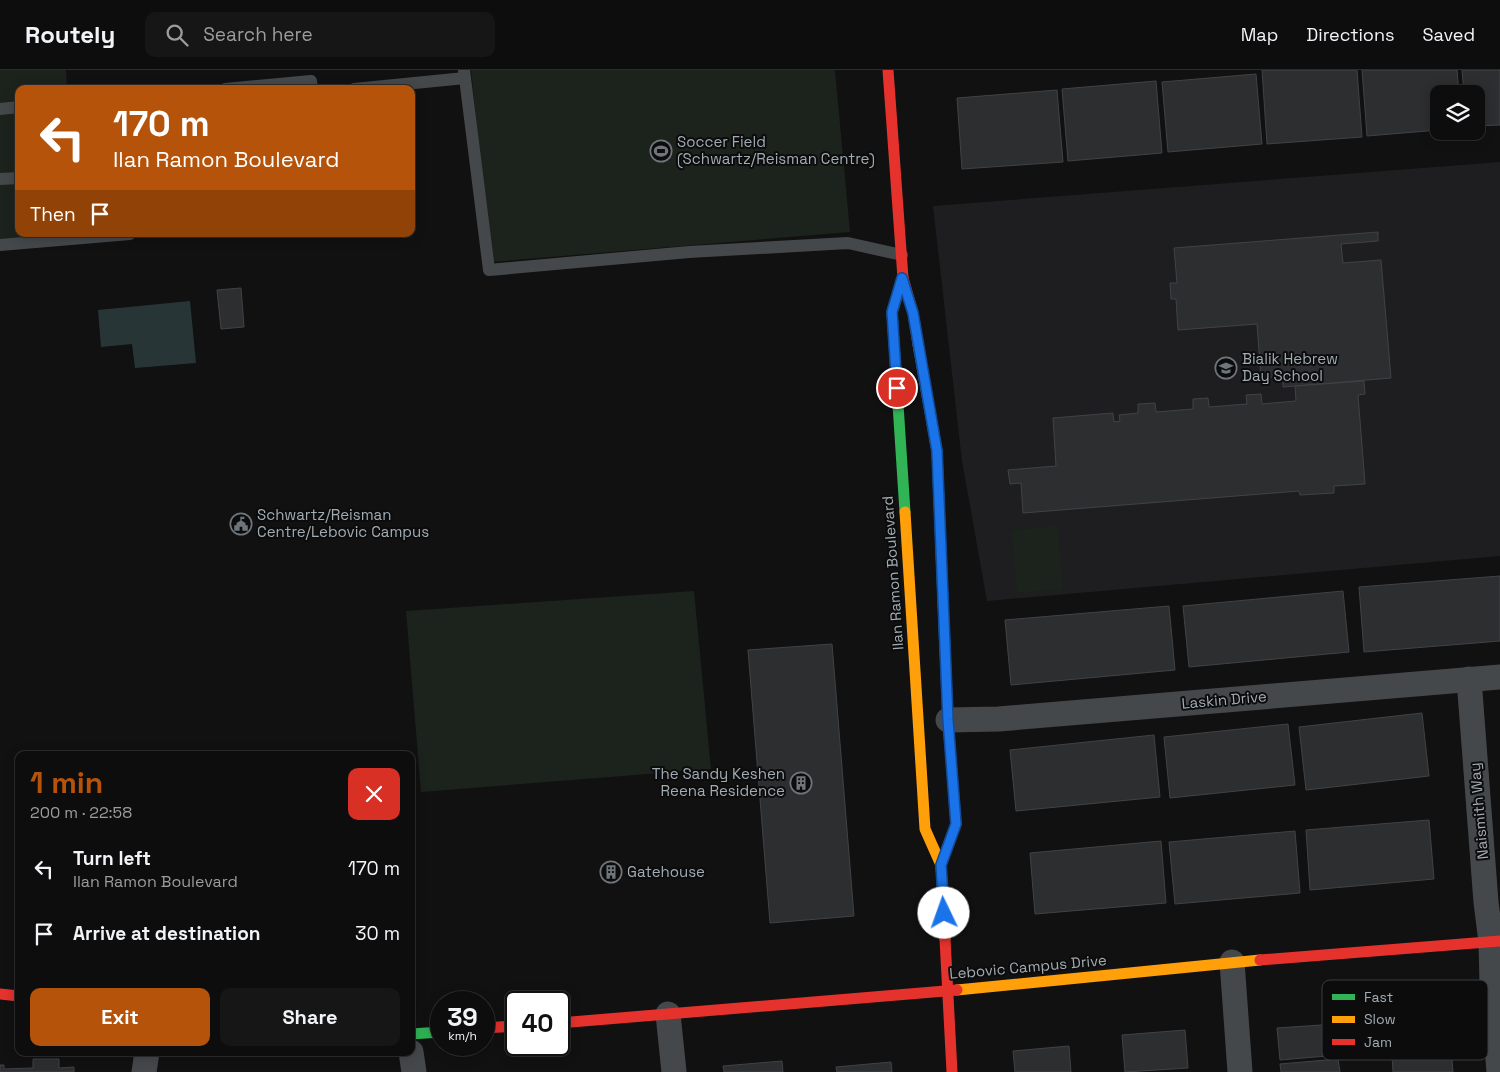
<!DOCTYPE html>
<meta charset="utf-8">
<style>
body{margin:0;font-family:"Space Grotesk",sans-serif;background:#161617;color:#f1f3f6;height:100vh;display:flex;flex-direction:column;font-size:19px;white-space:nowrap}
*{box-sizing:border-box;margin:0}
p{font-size:16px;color:#9a9c9e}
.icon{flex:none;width:28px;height:28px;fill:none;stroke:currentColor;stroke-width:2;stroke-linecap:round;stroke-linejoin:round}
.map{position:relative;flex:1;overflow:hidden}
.sheet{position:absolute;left:15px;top:681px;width:400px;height:305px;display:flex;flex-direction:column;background:#0d0d0e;border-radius:10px;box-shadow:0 2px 12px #0003,0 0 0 1px #2d2d2e}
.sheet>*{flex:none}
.top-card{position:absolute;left:15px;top:15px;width:400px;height:152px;border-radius:10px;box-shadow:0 2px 12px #0003,0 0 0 1px #2d2d2e;background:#b45309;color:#fff;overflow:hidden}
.tools{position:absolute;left:1430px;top:15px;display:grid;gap:10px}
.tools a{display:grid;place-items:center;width:55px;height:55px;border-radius:10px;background:#0d0d0e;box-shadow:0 2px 12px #0003,0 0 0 1px #2d2d2e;font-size:25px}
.speed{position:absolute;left:430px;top:921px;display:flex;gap:10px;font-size:25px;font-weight:700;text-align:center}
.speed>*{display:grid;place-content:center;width:65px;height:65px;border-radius:50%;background:#0d0d0e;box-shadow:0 2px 12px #0003,0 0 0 1px #2d2d2e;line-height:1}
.speed small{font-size:12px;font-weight:400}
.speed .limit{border:2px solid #111;border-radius:8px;background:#fff;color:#111}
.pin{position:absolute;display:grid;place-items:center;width:42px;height:42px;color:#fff;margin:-21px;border:2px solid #fff;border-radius:50%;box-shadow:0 1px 5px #0007}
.me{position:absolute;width:55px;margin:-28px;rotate:357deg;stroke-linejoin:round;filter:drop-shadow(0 0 4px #0008)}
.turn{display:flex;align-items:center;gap:18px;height:105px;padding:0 15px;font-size:22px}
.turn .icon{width:65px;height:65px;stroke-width:2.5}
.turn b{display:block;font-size:35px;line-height:42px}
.then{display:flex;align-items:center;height:48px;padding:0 15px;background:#0003;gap:10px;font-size:19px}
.round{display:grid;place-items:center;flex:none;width:52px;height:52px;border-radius:10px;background:#161617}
.headline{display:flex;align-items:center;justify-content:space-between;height:85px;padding:0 15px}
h1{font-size:30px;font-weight:700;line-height:38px;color:#b45309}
.action{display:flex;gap:10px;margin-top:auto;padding:10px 15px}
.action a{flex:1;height:58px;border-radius:10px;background:#b45309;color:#fff;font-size:20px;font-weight:700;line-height:58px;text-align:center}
.action a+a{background:#161617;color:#f1f3f6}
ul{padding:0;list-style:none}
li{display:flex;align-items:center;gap:15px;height:65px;padding:0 15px}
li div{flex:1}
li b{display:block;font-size:19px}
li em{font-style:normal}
header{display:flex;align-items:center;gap:30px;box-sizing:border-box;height:70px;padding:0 25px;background:#0d0d0e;border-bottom:1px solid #2d2d2e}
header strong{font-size:24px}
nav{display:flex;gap:28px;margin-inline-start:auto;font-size:18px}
.search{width:350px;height:45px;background:#161617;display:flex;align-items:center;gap:12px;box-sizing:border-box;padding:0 18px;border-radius:10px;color:#9a9c9e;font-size:19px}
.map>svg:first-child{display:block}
.built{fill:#1e1e20}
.green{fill:#1c221c}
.water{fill:#283537}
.building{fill:#2d2e30;stroke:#404346}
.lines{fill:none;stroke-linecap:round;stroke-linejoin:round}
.lane{stroke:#45484a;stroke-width:12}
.street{stroke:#45484a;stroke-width:25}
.fast{stroke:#30b455;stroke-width:11}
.slow{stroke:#ff9f0a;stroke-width:11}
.jam{stroke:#e5322d;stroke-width:11}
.route-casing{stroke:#114b97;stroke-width:12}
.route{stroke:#1a73e8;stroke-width:9}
.labels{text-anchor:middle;stroke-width:4;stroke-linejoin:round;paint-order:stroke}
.poi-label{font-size:15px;fill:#a1acb3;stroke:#0c0c0d;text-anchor:start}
.street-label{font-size:15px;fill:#a1acb3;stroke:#0c0c0d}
.key{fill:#0c0c0d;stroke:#393c3f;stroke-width:1}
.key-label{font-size:14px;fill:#a1acb3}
</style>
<header>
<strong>Routely</strong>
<div class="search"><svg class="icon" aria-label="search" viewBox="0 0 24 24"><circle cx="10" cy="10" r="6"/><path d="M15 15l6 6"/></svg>Search here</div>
<nav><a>Map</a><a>Directions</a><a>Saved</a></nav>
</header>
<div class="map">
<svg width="1500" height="1002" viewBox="0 0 1500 1002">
<rect width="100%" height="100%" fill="#111112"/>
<polygon class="built" points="1500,92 1500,486 987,531 962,391 933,136"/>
<g class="green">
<polygon points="0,0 66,0 67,19 19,19 19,164 70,164 0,173"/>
<polygon points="471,0 835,0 850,162 491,192"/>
<polygon points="1058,456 1063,519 1017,523 1011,460"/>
<polygon points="694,521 711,699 421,722 406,541"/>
</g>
<polygon class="water" points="190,231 196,293 135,298 132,274 101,277 98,240"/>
<g class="building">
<polygon points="1262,0 1357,0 1362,67 1267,74"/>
<polygon points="1362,0 1457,0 1459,24 1439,24 1439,60 1367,66"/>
<polygon points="1462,0 1500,0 1500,55 1476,56 1476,24 1464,24"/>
<polygon points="1256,4 1262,74 1168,82 1162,12"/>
<polygon points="1156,11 1162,83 1068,91 1062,19"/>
<polygon points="1057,20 1063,92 962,99 957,28"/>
<polygon points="1378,162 1378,171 1341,174 1343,193 1381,190 1391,308 1283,317 1283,306 1261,308 1257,254 1178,260 1176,229 1171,229 1170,213 1177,213 1174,178"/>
<polygon points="241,218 244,257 221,259 217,220"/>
<polygon points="1364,311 1365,324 1358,325 1365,414 1334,416 1334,423 1300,425 1299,421 1023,443 1021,413 1010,414 1008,400 1056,396 1053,348 1113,343 1114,352 1120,351 1119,345 1138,343 1138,334 1155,333 1156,342 1193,339 1193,329 1208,328 1209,337 1247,334 1246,325 1261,324 1262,334 1296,331 1295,316"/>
<polygon points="1500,506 1500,571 1364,582 1359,517"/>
<polygon points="1343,521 1349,582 1189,597 1183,536"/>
<polygon points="1169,536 1175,600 1011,615 1005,550"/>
<polygon points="832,574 854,846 770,853 748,580"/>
<polygon points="1422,643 1429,706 1306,720 1299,657"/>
<polygon points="1288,654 1295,715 1170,728 1164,667"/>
<polygon points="1154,665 1160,727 1016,741 1010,680"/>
<polygon points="1429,750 1434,809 1310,820 1306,760"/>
<polygon points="1295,761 1300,823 1175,834 1169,772"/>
<polygon points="1161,771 1166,833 1035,844 1030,783"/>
<polygon points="607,797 614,797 615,807 608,807"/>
<polygon points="1336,954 1338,985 1280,990 1277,958"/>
<polygon points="1185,960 1188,998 1125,1002 1122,965"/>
<polygon points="1069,976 1071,1002 1015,1002 1013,981"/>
<polygon points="1451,979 1453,1002 1393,1002 1392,985"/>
<polygon points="33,989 59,989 59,998 74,997 74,1002 0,1002 0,995 4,995 4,999 33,998"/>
<polygon points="1338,989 1340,1002 1281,1002 1280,994"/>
<polygon points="782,991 783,1002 724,1002 723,996"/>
<polygon points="891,992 892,1002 837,1002 836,997"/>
</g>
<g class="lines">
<g class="lane">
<polyline points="464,0 489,200 689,182 848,173 902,185"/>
<polyline points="225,19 311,11 312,19"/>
<polyline points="354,19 465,8"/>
<polyline points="0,39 19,37"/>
<polyline points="0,109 19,108"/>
<polyline points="0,175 130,164"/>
</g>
<g class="street">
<polyline points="1469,609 1486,832 1491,872 1492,914 1499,1002"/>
<polyline points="948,650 999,649 1500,607"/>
<polyline points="1232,892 1240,1002"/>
<polyline points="668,944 674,1002"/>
<polyline points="411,982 414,1002"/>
<polyline points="144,1002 147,982"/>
</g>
<g class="fast">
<polyline points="903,208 892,242 905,442"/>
<polyline points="918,274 937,381 945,580"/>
<polyline points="411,964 441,962"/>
</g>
<g class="slow">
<polyline points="905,442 925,759 941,795 945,869"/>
<polyline points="957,920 1260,890"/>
</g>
<g class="jam">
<polyline points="888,0 903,208 913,243 918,274"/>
<polyline points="941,795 956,754 948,650 945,580"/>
<polyline points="945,869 952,1002"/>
<polyline points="1260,890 1500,871"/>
<polyline points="0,924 19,926"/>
<polyline points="559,953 957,920"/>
<polyline points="484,958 516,956"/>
</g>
</g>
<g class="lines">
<g class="route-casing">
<polyline id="route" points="897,318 892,242 902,208 913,243 937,381 948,650 956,754 941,795 944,843"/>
</g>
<use href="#route" class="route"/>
</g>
<defs>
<g id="stadium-ring" transform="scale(1.125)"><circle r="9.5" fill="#0c0c0d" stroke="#6f767b" stroke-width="1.5"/><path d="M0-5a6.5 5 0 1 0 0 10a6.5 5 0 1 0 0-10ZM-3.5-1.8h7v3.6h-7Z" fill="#6f767b"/></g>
<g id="school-ring" transform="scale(1.125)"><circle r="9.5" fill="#0c0c0d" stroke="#6f767b" stroke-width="1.5"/><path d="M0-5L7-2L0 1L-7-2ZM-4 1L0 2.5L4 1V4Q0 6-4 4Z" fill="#6f767b"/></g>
<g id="civic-ring" transform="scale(1.125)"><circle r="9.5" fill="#0c0c0d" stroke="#6f767b" stroke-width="1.5"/><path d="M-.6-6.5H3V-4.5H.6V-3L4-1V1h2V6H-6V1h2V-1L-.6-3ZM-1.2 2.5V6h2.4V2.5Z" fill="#6f767b"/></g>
<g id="building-ring" transform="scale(1.125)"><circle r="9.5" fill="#0c0c0d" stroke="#6f767b" stroke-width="1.5"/><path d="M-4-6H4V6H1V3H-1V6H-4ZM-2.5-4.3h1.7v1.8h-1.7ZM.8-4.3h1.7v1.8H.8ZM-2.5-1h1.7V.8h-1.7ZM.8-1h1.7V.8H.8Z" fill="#6f767b"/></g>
</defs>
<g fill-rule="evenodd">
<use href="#stadium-ring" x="661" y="81"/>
<use href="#school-ring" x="1226" y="298"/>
<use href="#civic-ring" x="241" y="454"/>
<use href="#building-ring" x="801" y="713"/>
<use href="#building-ring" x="611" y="802"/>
</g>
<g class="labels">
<g class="poi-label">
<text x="677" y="77">Soccer Field<tspan x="677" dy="17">(Schwartz/Reisman Centre)</tspan></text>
<text x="1242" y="294">Bialik Hebrew<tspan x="1242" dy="17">Day School</tspan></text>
<text x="257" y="450">Schwartz/Reisman<tspan x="257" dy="17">Centre/Lebovic Campus</tspan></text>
<text x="785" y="709" text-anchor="end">The Sandy Keshen<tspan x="785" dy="17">Reena Residence</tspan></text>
<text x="627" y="807">Gatehouse</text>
</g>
<g class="street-label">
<text transform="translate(893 503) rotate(-94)" y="5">Ilan Ramon Boulevard</text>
<text transform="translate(1224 630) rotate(-5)" y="5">Laskin Drive</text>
<text transform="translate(1479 741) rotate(-95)" y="5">Naismith Way</text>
<text transform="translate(1028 897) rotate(-5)" y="5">Lebovic Campus Drive</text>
</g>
</g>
<rect x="1322" y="910" width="166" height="80" rx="8" class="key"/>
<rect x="1332" y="924" width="23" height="6" fill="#30b455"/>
<rect x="1332" y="946" width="23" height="7" fill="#ff9f0a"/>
<rect x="1332" y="969" width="23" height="6" fill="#e5322d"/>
<g class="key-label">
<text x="1364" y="932">Fast</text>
<text x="1364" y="954">Slow</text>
<text x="1364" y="977">Jam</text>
</g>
</svg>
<div class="tools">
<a><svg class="icon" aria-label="layers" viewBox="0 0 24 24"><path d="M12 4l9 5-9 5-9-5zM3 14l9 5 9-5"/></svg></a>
</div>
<div class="speed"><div>39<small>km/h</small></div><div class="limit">40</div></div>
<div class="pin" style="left:897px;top:318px;background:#d93025"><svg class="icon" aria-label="arrive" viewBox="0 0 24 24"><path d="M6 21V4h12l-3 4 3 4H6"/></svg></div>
<svg class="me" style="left:944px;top:843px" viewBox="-20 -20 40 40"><circle r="19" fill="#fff"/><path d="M0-13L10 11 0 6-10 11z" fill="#1a73e8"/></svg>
<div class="top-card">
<div class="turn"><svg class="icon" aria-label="left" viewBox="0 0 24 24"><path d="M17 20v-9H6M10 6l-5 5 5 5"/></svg><div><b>170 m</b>Ilan Ramon Boulevard</div></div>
<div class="then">Then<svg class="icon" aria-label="arrive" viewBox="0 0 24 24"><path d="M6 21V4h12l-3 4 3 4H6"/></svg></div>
</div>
<section class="sheet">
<div class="headline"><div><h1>1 min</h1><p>200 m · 22:58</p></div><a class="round" style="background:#d93025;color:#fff"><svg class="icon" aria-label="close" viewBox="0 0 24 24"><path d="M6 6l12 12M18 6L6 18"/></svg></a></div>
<ul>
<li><svg class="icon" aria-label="left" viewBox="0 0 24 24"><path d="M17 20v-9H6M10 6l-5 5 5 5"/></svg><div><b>Turn left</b><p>Ilan Ramon Boulevard</p></div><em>170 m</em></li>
<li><svg class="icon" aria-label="arrive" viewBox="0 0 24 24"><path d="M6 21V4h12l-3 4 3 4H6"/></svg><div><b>Arrive at destination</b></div><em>30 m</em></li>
</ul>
<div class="action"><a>Exit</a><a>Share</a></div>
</section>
</div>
